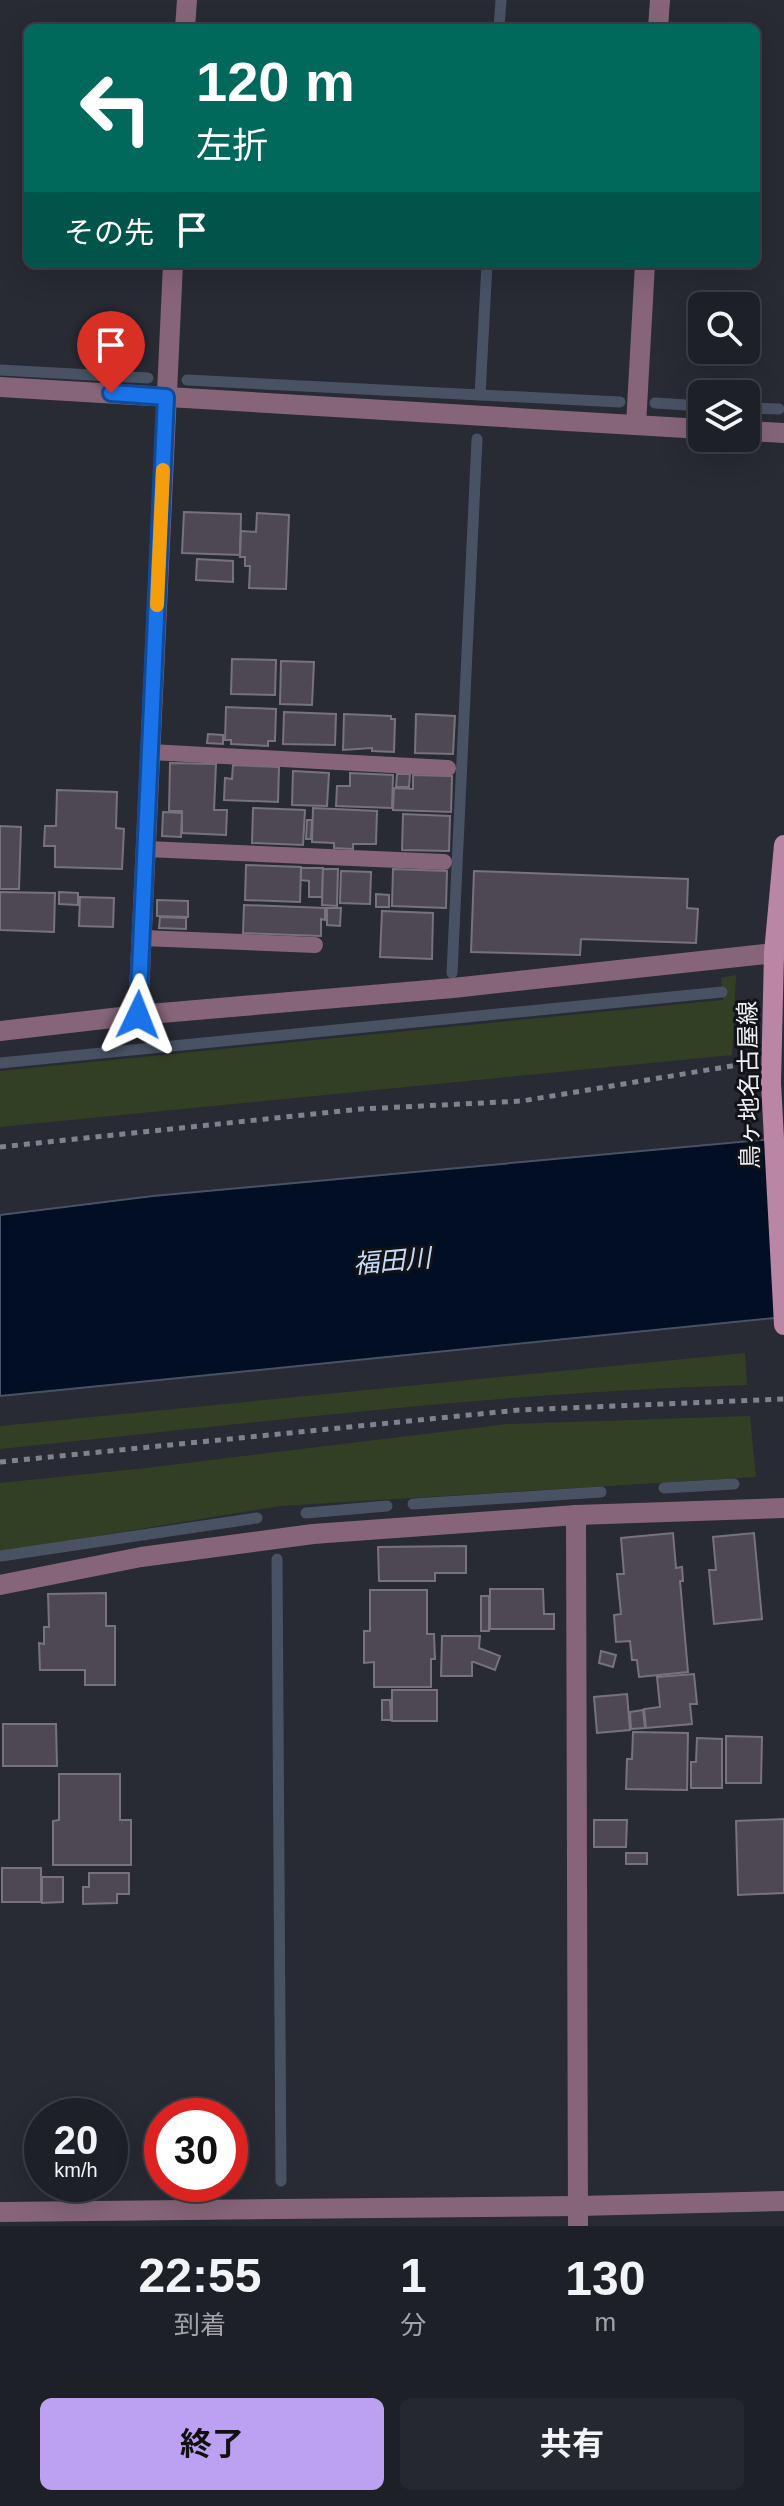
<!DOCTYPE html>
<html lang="ja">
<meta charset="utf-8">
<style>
body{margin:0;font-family:Arial,"Noto Sans JP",sans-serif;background:#26282f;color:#f1f3f6;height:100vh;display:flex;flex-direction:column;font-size:30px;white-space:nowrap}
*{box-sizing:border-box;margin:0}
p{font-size:26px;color:#a1a3a7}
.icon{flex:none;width:44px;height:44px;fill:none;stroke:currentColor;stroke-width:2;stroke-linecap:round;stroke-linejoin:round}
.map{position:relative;height:2226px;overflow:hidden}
.sheet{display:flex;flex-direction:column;background:#1e2027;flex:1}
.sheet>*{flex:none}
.top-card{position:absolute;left:24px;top:24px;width:736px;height:244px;border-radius:12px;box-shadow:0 8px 32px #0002,0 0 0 2px #3c3e44;background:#00695c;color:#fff;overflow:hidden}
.tools{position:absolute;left:688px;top:292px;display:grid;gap:16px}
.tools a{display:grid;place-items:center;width:72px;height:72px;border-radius:12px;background:#1e2027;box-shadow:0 8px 32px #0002,0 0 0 2px #3c3e44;font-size:40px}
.speed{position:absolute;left:24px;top:2098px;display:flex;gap:16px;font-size:40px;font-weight:700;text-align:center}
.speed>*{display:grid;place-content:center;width:104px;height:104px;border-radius:50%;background:#1e2027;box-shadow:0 8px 32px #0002,0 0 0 2px #3c3e44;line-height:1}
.speed small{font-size:20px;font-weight:400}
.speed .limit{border:12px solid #d22;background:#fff;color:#111}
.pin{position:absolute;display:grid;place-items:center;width:68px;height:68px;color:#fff;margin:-82px -34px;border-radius:50% 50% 50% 0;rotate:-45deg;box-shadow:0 0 8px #0007}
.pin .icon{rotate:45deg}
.me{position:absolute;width:88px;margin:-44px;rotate:2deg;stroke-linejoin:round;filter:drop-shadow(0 0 6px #0008)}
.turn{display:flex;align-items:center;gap:28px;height:168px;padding:0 40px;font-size:36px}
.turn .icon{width:104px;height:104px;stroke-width:2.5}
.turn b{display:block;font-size:56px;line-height:68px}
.then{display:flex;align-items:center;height:76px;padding:0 40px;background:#0003;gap:16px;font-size:30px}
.eta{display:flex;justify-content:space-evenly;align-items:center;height:136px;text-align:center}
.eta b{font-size:48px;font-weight:700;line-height:56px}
.action{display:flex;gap:16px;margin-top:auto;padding:16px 40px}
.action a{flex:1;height:92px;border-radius:12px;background:#bca0f2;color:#111;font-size:32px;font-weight:700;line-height:92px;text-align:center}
.action a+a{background:#26282f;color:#f1f3f6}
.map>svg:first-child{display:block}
.green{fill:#333f24}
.water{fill:#010e23;stroke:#485263;stroke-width:2}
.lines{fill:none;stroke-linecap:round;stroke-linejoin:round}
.stream{stroke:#485263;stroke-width:11}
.building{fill:#4e4852;stroke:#78727d;stroke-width:2}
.path{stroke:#81838c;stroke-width:5;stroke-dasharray:6 6;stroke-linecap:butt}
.service{stroke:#866578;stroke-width:16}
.minor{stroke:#866578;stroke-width:20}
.tertiary{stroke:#866578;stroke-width:20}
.secondary{stroke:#b986a5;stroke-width:20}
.route-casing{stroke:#114b97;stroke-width:20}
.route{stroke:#1a73e8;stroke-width:14}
.slow{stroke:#f59e0b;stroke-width:14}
.labels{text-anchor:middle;stroke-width:6;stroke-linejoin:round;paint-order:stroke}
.street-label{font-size:24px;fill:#eff0f7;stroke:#121317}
.water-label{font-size:26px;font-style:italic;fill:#c5dbf9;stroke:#121317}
</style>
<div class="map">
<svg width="784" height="2226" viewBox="0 0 784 2226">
<rect width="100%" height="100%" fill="#282a34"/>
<g class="green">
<polygon points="736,975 732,1055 0,1127 0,1071 723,1000 721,978"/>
<path d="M745,1353l2,32c-250,7 -498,39 -747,64v-23z"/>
<polygon points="750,1416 756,1477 280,1506 0,1552 0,1483 146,1468 507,1424"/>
</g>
<polygon class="water" points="784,1138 784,1317 0,1396 0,1215 153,1196"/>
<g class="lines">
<g class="stream">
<polyline points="499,28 501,0"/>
<polyline points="0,370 148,378"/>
<polyline points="187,380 620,402"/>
<polyline points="480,395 487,264"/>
<polyline points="655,403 702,406"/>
<polyline points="746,408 779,409"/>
<polyline points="452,973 477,439"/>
<polyline points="0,1063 722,992"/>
<polyline points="664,1488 734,1484"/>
<polyline points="413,1504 601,1492"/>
<polyline points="306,1513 387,1506"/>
<polyline points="1,1556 257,1518"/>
<polyline points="277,1559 281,2181"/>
</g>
</g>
<g class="building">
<polygon points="184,512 241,514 240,555 182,553"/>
<polygon points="257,513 289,515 286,589 249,588 250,566 245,566 245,557 240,557 241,531 256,532"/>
<polygon points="197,559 233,561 233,582 196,580"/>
<polygon points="232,659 276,660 275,695 231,694"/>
<polygon points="281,661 314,662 312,705 280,704"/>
<polygon points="226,707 276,709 275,741 268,741 268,746 231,744 231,740 225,740"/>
<polygon points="284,712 336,714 335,745 283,744"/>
<polygon points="344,714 391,716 391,719 395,719 394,752 372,751 372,748 343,750"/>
<polygon points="416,714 455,716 453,754 415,753"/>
<polygon points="208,734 223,735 223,744 207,743"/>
<polygon points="170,763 216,764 214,810 227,810 226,835 182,833 182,811 169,811"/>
<polygon points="233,765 279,767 278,802 224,800 225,778 232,779"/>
<polygon points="293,771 329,773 327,806 292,805"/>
<polygon points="350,773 393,775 392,808 336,806 337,786 350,786"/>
<polygon points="397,774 410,774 409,787 396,787"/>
<polygon points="413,775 452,776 451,812 393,810 394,788 413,789"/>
<polygon points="57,790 117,792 116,828 124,829 122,869 55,867 55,846 44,846 45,826 56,826"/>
<polygon points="253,808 305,810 303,845 252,843"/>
<polygon points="313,808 377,811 376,844 353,844 353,849 334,848 334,843 312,842"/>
<polygon points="163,812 182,813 181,837 162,836"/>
<polygon points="403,814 450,816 449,851 402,850"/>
<polygon points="307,820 312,820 311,839 306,839"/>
<polygon points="0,826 21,827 19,889 0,889"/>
<polygon points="246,865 301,867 300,902 245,900"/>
<polygon points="301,868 323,868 322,897 309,897 309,881 301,880"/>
<polygon points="323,869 338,869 337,906 322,905"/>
<polygon points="393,869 447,871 446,908 392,906"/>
<polygon points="341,871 371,872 370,904 340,903"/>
<polygon points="474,871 688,879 687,908 698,909 696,943 581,939 580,955 471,952"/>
<polygon points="0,892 55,893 54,932 0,930"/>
<polygon points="59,892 78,893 78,905 59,904"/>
<polygon points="376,894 389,895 389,907 376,907"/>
<polygon points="80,897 114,898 113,927 79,926"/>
<polygon points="157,900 188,901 188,917 157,916"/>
<polygon points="244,905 325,908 325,920 321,919 321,936 243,933"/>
<polygon points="327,908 341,908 340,926 327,925"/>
<polygon points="382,911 433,913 432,959 380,957"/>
<polygon points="160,917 186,918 186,929 159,928"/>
<polygon points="673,1533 676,1568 682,1567 683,1581 680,1581 688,1672 639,1677 637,1660 632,1660 630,1641 616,1642 614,1615 621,1614 617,1574 624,1574 621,1538"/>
<polygon points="754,1533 762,1619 714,1624 709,1570 716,1570 713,1537"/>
<polygon points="466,1546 466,1573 435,1573 435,1581 379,1581 378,1547"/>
<polygon points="490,1589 543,1589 544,1614 554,1614 554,1629 490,1629"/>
<polygon points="370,1590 427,1590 427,1634 434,1634 435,1659 431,1659 431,1687 374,1687 374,1662 364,1663 364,1631 370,1631"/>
<polygon points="106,1593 106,1626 115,1626 115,1685 85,1685 85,1670 40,1670 39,1643 44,1644 44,1627 49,1627 48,1594"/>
<rect x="481" y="1596" width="8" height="35"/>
<polygon points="442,1636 480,1636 479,1648 500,1656 495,1670 474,1662 472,1662 472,1676 441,1676"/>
<polygon points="601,1651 616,1655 613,1667 599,1663"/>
<polygon points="694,1674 697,1704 690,1704 692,1724 646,1728 644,1709 660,1707 657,1677"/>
<rect x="392" y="1690" width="45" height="31"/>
<polygon points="627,1694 630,1730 597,1733 594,1697"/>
<polygon points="382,1700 390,1700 391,1720 382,1720"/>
<polygon points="643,1710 645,1728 631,1729 630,1712"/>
<polygon points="3,1724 56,1724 57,1766 3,1766"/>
<polygon points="633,1732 688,1733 687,1790 626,1789 627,1759 632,1759"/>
<polygon points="726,1736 762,1737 761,1783 726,1783"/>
<polygon points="697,1738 722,1739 722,1788 691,1788 691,1762 696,1762"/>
<polygon points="59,1774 120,1774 120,1820 131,1820 131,1865 53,1865 53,1821 59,1820"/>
<polygon points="784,1819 784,1893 738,1895 736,1821"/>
<polygon points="594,1820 627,1820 626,1847 594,1847"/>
<rect x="626" y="1853" width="21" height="11"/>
<rect x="2" y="1868" width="39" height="34"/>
<polygon points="89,1873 129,1873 129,1894 117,1894 117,1903 83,1904 83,1887 89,1887"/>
<polygon points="42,1877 63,1877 63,1902 42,1903"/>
</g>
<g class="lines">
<g class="path">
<polyline points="0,1147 361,1109 522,1101 743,1064"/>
<polyline points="0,1462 519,1410 784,1399"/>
</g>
<g class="service">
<polyline points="150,752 448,768"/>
<polyline points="146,849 444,862"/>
<polyline points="142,938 315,945"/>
</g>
<g class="minor">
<polyline points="185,28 187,0"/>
<polyline points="658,28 660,0"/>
<polyline points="0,387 702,429"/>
<polyline points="636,425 645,264"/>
<polyline points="746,431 784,433"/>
<polyline points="138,1015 173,264"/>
<polyline points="0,1031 138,1015 453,988 784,952"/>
<polyline points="576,1515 578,2226"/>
<polyline points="0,1585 141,1557 313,1534 576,1515 784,1508"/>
</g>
<polyline class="tertiary" points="0,2212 578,2206 784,2201"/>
<polyline class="secondary" points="784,845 774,953 771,1083 784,1325"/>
</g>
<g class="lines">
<g class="route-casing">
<polyline id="route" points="111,393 166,397 138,1015"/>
</g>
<use href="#route" class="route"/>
<polyline class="slow" points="157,605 163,470"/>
</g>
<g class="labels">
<g class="street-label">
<text transform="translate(749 1085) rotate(-91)" y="8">鳥ヶ地名古屋線</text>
</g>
<g class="water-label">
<text transform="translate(392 1261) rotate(-5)" y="9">福田川</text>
</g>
</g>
</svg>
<div class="tools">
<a><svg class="icon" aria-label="search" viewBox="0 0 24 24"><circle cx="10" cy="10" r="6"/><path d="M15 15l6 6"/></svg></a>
<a><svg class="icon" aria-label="layers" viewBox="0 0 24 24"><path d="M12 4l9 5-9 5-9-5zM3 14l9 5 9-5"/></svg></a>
</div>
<div class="speed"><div>20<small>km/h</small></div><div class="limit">30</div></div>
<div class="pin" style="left:111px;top:393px;background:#d93025"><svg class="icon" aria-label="arrive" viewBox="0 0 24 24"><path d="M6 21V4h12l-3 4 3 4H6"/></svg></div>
<svg class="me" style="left:138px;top:1015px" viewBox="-20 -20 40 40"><path d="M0-17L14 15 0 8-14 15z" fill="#1a73e8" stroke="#fff" stroke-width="4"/></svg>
<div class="top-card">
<div class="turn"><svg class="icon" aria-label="left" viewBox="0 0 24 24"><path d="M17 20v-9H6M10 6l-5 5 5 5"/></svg><div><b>120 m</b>左折</div></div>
<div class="then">その先<svg class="icon" aria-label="arrive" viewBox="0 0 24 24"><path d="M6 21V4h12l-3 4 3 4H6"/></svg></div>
</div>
</div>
<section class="sheet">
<div class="eta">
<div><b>22:55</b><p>到着</p></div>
<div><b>1</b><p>分</p></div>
<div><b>130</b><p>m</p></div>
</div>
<div class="action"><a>終了</a><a>共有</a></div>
</section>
